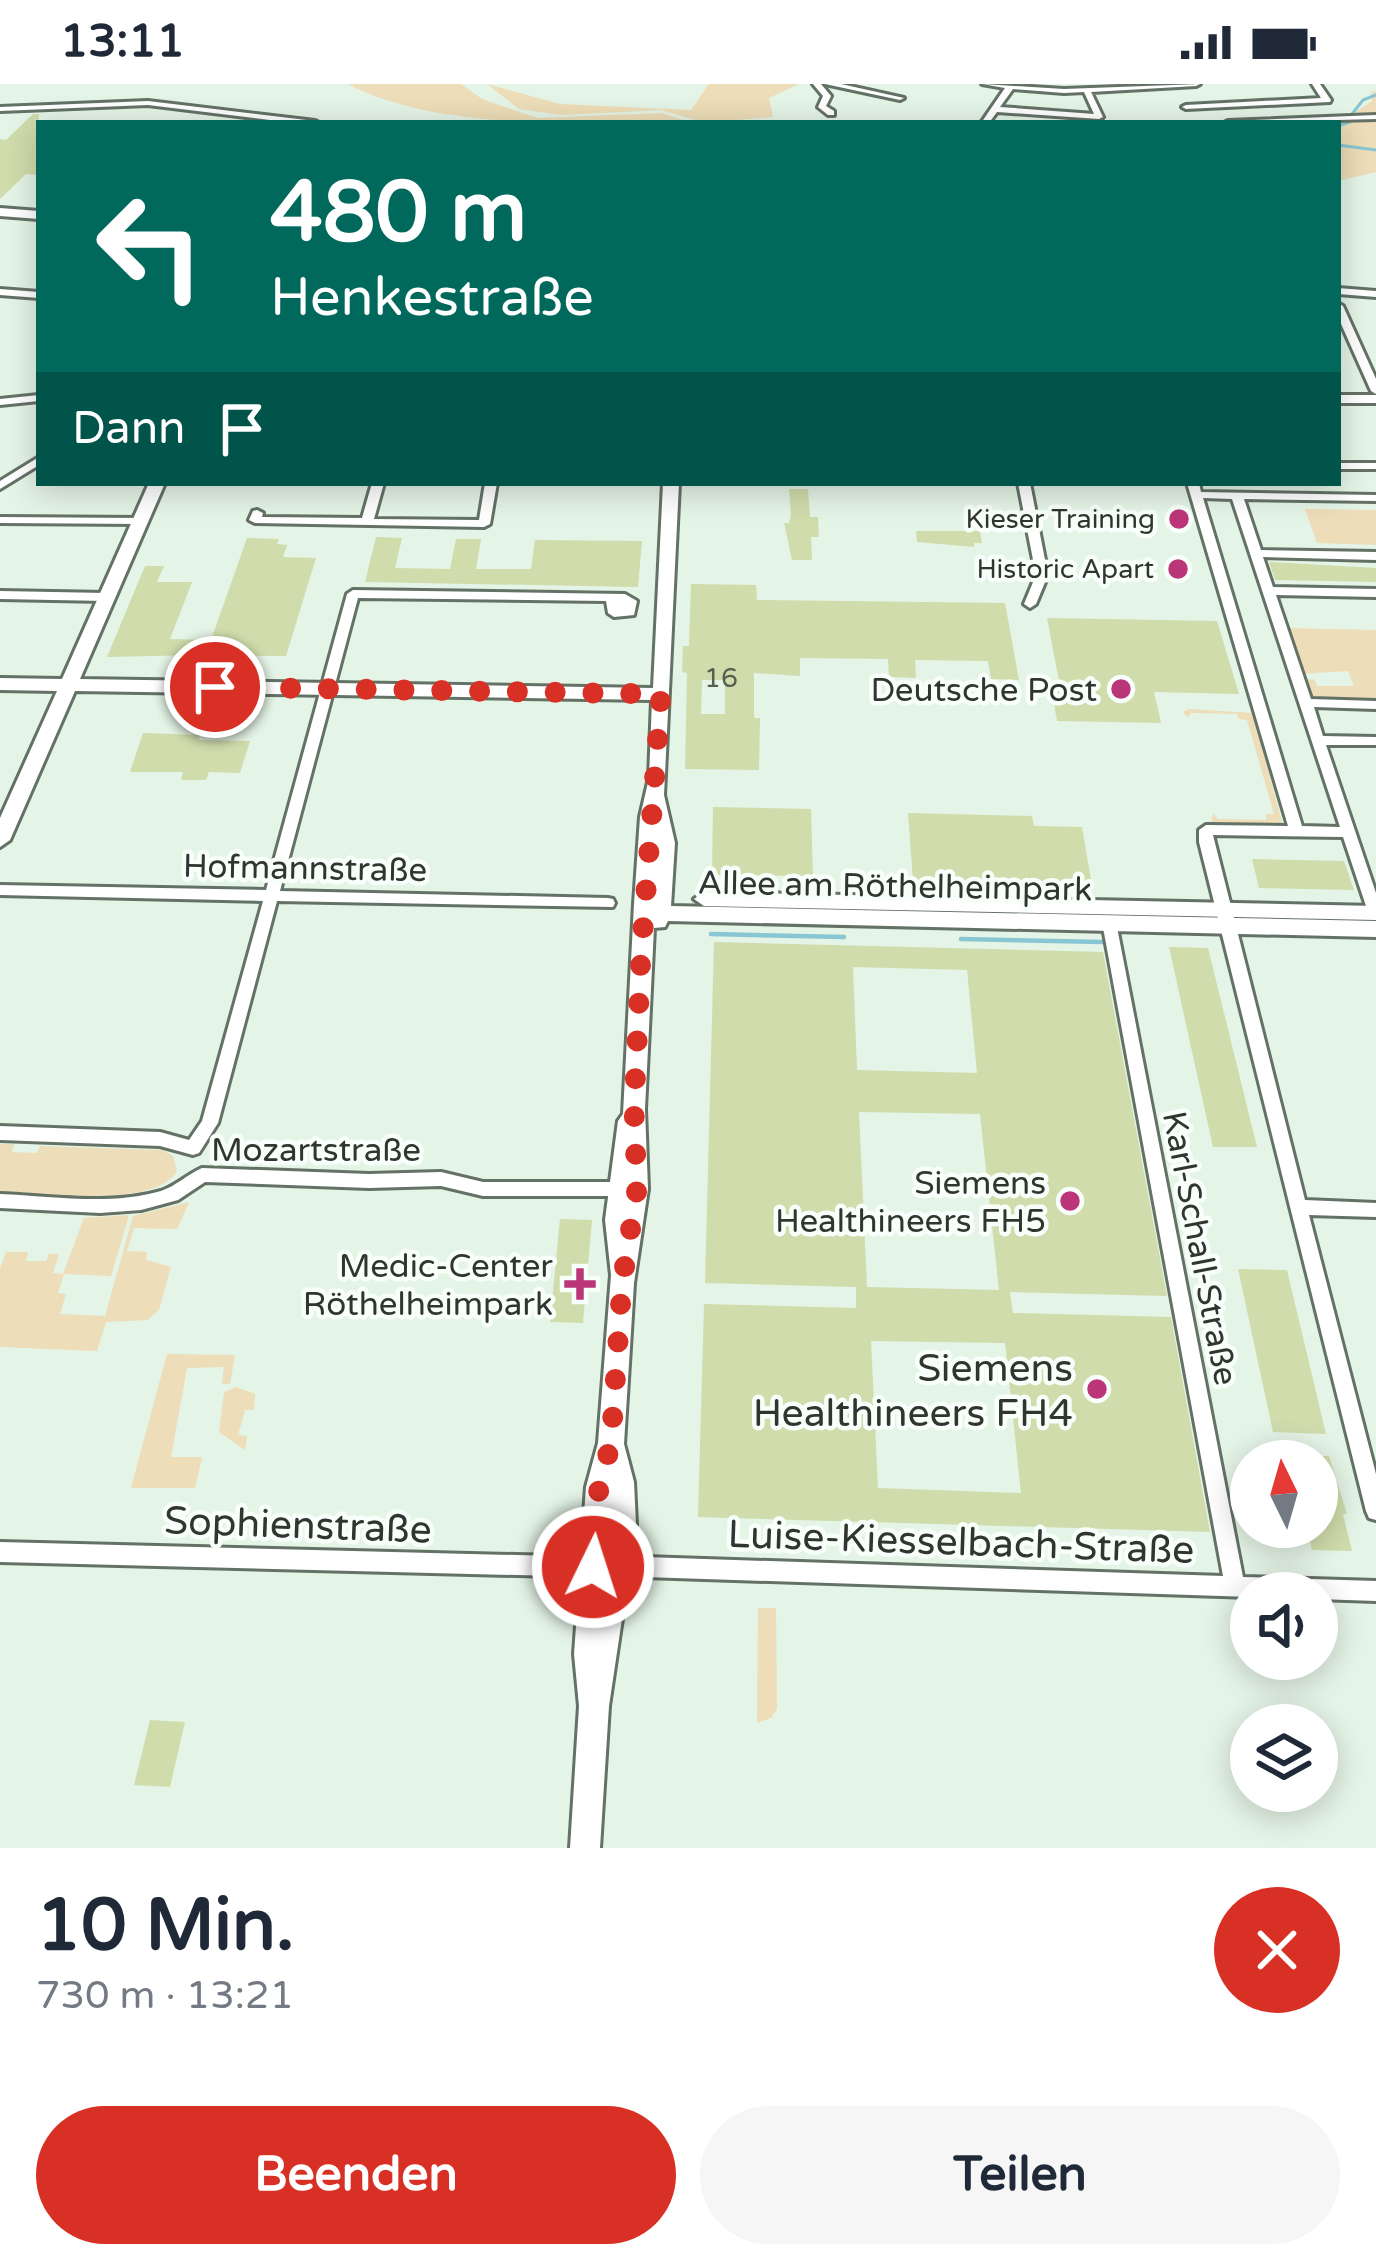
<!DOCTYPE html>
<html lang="de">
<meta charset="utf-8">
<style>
body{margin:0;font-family:"Varela Round",sans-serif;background:#f6f6f7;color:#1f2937;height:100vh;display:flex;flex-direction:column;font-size:45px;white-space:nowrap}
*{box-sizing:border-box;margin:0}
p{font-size:39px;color:#747a83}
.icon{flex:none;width:66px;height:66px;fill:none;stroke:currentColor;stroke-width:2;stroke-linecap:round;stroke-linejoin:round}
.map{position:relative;height:1764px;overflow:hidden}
.sheet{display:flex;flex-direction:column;background:#fff;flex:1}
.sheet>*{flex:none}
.top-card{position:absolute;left:36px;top:36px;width:1305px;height:366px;border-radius:0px;box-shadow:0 6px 30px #0003;background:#00695c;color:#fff;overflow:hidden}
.needle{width:78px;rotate:355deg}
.fabs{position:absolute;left:1230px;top:1356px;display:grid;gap:24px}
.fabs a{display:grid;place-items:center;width:108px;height:108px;border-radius:50%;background:#fff;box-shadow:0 6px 30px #0003;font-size:60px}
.pin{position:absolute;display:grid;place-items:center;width:102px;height:102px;color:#fff;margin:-51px;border:6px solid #fff;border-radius:50%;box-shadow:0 3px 12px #0007}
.me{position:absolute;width:132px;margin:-66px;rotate:4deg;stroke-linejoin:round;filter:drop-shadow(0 0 9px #0008)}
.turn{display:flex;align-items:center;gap:42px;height:252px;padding:0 36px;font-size:54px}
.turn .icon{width:156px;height:156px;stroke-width:2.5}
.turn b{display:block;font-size:84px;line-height:102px}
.then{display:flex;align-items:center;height:114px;padding:0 36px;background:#0003;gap:24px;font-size:45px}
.round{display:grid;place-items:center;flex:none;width:126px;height:126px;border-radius:63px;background:#f6f6f7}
.overview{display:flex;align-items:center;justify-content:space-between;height:204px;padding:0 36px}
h1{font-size:72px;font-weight:700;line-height:90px}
.primary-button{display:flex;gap:24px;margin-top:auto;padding:24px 36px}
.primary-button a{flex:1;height:138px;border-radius:72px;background:#d93025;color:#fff;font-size:48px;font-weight:700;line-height:138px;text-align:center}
.primary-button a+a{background:#f6f6f7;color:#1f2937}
.status{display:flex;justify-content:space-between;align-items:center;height:84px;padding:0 60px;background:#fff;direction:ltr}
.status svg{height:33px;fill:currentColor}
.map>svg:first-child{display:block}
.green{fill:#edddb8}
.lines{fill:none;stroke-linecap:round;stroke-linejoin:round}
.stream-far1{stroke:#89c6d4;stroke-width:3}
.stream{stroke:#89c6d4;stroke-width:4.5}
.building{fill:#d0dcac;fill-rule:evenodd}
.street-casing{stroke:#647266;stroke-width:6}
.secondary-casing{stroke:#647266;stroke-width:6}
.street{fill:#fff;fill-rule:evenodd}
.secondary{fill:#fff;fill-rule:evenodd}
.route{stroke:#d93025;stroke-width:21;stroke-dasharray:0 37.8}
.poi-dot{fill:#bb3679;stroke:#f8fef9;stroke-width:4.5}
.labels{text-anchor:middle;stroke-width:9;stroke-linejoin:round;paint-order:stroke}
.far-poi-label{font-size:27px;fill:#2f3630;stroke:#f8fef9;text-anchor:end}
.number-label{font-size:27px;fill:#57604f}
.poi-label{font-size:33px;fill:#2f3630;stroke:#f8fef9;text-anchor:end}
.street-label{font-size:33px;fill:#2f3630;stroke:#f8fef9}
.near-poi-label{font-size:39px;fill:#2f3630;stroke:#f8fef9;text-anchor:end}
.near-street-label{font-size:39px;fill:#2f3630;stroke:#f8fef9}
</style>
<div class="status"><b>13:11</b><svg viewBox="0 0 49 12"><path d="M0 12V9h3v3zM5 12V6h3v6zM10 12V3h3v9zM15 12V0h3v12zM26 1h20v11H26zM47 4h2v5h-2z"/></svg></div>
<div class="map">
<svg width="1376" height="1764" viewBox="0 0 1376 1764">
<rect width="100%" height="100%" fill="#e4f4e6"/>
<g class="green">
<path d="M348,0h113l21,15 55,19 125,-5 31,10c-101,0 -255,9 -345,-39z"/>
<polygon points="487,0 560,20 691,26 709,0 799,0 769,14 773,33 704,39 661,26 561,31 519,25"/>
<polygon points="1376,7 1376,88 1338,97 1338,39 1237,39 1348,33 1372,17 1371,8"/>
<polygon points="1305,425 1376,426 1376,461 1317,459"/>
<polygon points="1287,544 1376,546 1376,618 1312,616 1304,596 1314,595 1317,602 1354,602 1348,587 1301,590"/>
<polygon points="1189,625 1253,629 1283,742 1211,739 1213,729 1218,735 1266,736 1266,730 1274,730 1247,636 1239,635 1237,630 1191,629 1188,634 1183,628"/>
<path d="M0,1060h14l-2,8 25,1 3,-7 122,4 11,6 4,15c-22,38 -136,22 -177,20z"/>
<polygon points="189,1118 177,1145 134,1144 127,1167 147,1168 146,1176 171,1183 159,1226 148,1236 106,1238 97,1267 0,1263 0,1185 6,1168 28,1168 26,1177 46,1177 49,1170 59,1170 53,1189 63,1190 84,1134 129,1131 111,1192 64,1190 58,1209 66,1210 60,1230 105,1232 133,1132"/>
<polygon points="167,1270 235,1271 230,1300 222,1300 224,1283 187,1284 171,1373 202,1373 195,1404 131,1404"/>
<polygon points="236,1303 255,1310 254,1326 245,1326 238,1351 247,1352 245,1366 219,1348 224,1308"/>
<polygon points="758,1524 776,1524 777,1625 771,1634 757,1639"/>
</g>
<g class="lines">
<g class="stream-far1">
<polyline points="1352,30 1363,16 1376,11"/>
<polyline points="1338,42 1350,38"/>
<polyline points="1338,61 1376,66"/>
</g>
<g class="stream">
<polyline points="711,850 844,853"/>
<polyline points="961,855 1103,858"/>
</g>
</g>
<g class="building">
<polygon points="33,30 39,30 39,91 26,90 0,115 0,55 6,56"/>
<polygon points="789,405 808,405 810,433 818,433 819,453 811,453 812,476 792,476 784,439 789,439 791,431"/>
<polygon points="916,447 980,447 982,459 974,459 974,463 917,458"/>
<polygon points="376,453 402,454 395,484 450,485 456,455 481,455 476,485 531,485 535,456 642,457 638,503 365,498"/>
<polygon points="247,454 279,455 277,460 287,461 283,473 316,474 286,572 241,572 238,580 195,579 198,571 107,573 145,482 164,482 157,498 192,498 170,555 211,556"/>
<polygon points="1269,478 1376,484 1376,498 1275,496"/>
<path d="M691,500l65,1 1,15 248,3 14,77 -28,-1 -3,-18 -73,-1 1,18 -27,-1 -1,-18 -88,-1v18l-46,-3v45h6l-1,52 -74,-1 2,-96 -5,-1 1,-26h6zM702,596h23v34h-24z"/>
<polygon points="1047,534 1217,537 1239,610 1154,608 1161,639 1057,637 1050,597 1059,597"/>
<polygon points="143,649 200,651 199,656 250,657 240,689 209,688 206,696 181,696 183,688 130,688"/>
<polygon points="713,723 811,725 813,792 712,791"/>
<polygon points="908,729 1032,732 1034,742 1082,743 1092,801 913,797"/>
<polygon points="1252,775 1344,777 1354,806 1259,804"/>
<path d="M714,858l389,10 64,344 -157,-4 3,21 158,4 39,215 -512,-15 6,-213 152,4v-21l-151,-4zM853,883l114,3 10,103 -120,-3zM859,1028l121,2 19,176 -132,-3zM871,1257l134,2 16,150 -143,-5z"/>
<polygon points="1169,863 1208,864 1257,1063 1213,1063"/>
<polygon points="560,1135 592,1136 583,1239 550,1238"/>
<polygon points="1238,1185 1287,1186 1326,1350 1273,1348"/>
<polygon points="1317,1372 1329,1372 1347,1430 1343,1430 1352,1467 1312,1466 1307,1443 1317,1443"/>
<polygon points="150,1636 185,1638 170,1703 134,1701"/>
</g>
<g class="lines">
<g class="street-casing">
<g id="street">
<polygon points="813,0 821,0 831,12 826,22 834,27 834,31 828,31 818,23 823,12"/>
<polygon points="825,0 841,0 904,14 900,16"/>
<path d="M982,0l82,5 136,-5 -4,2 -105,6 12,25 -4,2 -102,-7 -8,11h-8l24,-35zM1013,5l51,4 20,-1 10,22 -94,-7z"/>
<polygon points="1312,0 1320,0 1331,16 1330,18 1186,25 1182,23 1186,21 1321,14"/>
<polygon points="148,17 315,37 319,39 294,39 148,21 0,27 0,23"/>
<polygon points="1376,31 1376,35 1224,39 1228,37"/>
<polygon points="1338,204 1376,207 1376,213 1338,210"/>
<polygon points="0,205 39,208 39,214 0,211"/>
<polygon points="1338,219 1343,222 1376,295 1376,310 1371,307 1338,233"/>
<polygon points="39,311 39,317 0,321 0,315"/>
<polygon points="39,373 39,381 0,405 0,397"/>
<rect x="1338" y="379" width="38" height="6"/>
<polygon points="372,399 384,399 374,435 479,436 485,399 497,399 490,440 484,443 255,439 249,436 253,427 257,426 263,429 262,433 362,434"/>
<polygon points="1018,399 1030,399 1048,491 1036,520 1030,524 1024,520 1036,491"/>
<path d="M1187,399h12l2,9 175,3v6l-132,-2 17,51 115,2v8l-113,-3 10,30 103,2v8l-100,-2 35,104 65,2v8l-62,-2 9,29 53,1v8h-50l50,148v27l-7,-5 -26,-78 -130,-2 92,365 71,3v14l-67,-2 67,259v46l-7,-2 -3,-7 -167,-669v-12l7,-5 82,1zM1203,414l29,1 108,328 -38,-1z"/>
<polygon points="0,433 141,434 147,437 141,440 0,439"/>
<polygon points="353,506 625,510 637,517 634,531 614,533 608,529 606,517 358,514 280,807 608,814 613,815 615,819 613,823 277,817 218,1039 199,1069 193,1071 160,1062 0,1056 0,1042 160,1048 189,1056 202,1037 263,817 0,811 0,801 266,806 347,510"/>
<polygon points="0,507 106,509 112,513 106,517 0,515"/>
<polygon points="1109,833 1116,838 1243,1493 1376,1497 1376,1517 1317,1515 1317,1509 1251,1509 1251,1513 615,1492 608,1489 605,1482 608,1475 615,1472 1223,1492 1102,838"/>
<path d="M202,1084l167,6 72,-2 42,10h146l6,2 2,5 -2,5 -6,2h-146l-42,-10 -72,2 -164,-6 -27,18 -37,10 -41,3 -100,-5v-14c52,2 110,12 161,-3 15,-5 27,-17 41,-23z"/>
<polygon points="0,1458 593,1473 600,1476 603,1483 600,1490 593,1493 0,1478"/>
</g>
</g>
<g class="secondary-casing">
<g id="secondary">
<polygon points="0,124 39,127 39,135 0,132"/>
<rect x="1338" y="311" width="38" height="8"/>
<polygon points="149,399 165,399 80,595 653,604 663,399 679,399 664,711 675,759 671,822 1376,837 1376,853 668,837 665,843 654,844 645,1025 648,1105 634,1199 624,1360 634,1398 636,1441 609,1622 600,1764 570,1764 579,1622 574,1570 586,1403 598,1359 611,1191 605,1136 618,1037 623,1030 634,820 640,733 649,694 652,616 75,607 10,756 0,763 0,734 57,607 0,606 0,594 62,595"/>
<polygon points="704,808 1376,822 1376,836 704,822 694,815"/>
</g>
</g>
<use href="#street" class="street"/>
<use href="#secondary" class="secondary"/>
</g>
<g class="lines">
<polyline class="route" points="215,603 661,610 641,872 634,1025 637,1105 622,1199 611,1359 599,1403 593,1483"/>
</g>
<g class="poi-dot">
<circle cx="1179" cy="435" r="12"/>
<circle cx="1178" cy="485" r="12"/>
<circle cx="1121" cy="605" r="12"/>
<circle cx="1070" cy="1117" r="12"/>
<path d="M574 1182h12v12h12v12h-12v12h-12v-12h-12v-12h12z"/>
<circle cx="1097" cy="1305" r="12"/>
</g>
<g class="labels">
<g class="far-poi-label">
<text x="1155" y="444">Kieser Training</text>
<text x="1154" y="494">Historic Apart</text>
</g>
<g class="number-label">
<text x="721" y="603">16</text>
</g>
<g class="poi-label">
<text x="1097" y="617">Deutsche Post</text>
<text x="1046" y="1110">Siemens<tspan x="1046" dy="38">Healthineers FH5</tspan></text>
<text x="553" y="1193">Medic-Center<tspan x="553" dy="38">Röthelheimpark</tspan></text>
</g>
<g class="street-label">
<text transform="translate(305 783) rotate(1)" y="12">Hofmannstraße</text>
<text transform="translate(895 801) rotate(1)" y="12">Allee am Röthelheimpark</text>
<text x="316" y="1077">Mozartstraße</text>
<text transform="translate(1201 1164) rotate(79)" y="12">Karl-Schall-Straße</text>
</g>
<g class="near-poi-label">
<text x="1073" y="1297">Siemens<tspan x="1073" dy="45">Healthineers FH4</tspan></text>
</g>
<g class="near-street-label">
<text transform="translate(298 1440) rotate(2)" y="14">Sophienstraße</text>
<text transform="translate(961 1457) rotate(2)" y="14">Luise-Kiesselbach-Straße</text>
</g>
</g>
</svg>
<div class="fabs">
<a><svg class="needle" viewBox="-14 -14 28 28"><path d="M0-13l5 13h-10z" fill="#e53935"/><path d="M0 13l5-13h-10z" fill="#747a83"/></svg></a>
<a><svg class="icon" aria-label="sound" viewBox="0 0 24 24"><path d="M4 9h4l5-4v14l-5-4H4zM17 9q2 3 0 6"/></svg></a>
<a><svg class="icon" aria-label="layers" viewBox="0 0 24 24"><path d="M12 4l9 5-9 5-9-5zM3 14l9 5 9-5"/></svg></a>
</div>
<div class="pin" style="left:215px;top:603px;background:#d93025"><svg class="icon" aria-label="arrive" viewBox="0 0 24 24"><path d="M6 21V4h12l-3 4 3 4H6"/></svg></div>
<svg class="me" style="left:593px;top:1483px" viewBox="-20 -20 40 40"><circle r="17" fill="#d93025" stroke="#fff" stroke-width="3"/><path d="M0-11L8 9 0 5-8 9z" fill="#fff"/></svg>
<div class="top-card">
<div class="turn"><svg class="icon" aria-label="left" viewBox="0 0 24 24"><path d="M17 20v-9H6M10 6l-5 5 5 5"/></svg><div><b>480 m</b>Henkestraße</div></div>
<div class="then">Dann<svg class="icon" aria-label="arrive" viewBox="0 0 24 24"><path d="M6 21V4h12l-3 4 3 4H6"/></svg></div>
</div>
</div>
<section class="sheet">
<div class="overview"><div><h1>10 Min.</h1><p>730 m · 13:21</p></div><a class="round" style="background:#d93025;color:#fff"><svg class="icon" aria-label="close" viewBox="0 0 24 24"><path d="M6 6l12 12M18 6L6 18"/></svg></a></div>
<div class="primary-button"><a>Beenden</a><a>Teilen</a></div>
</section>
